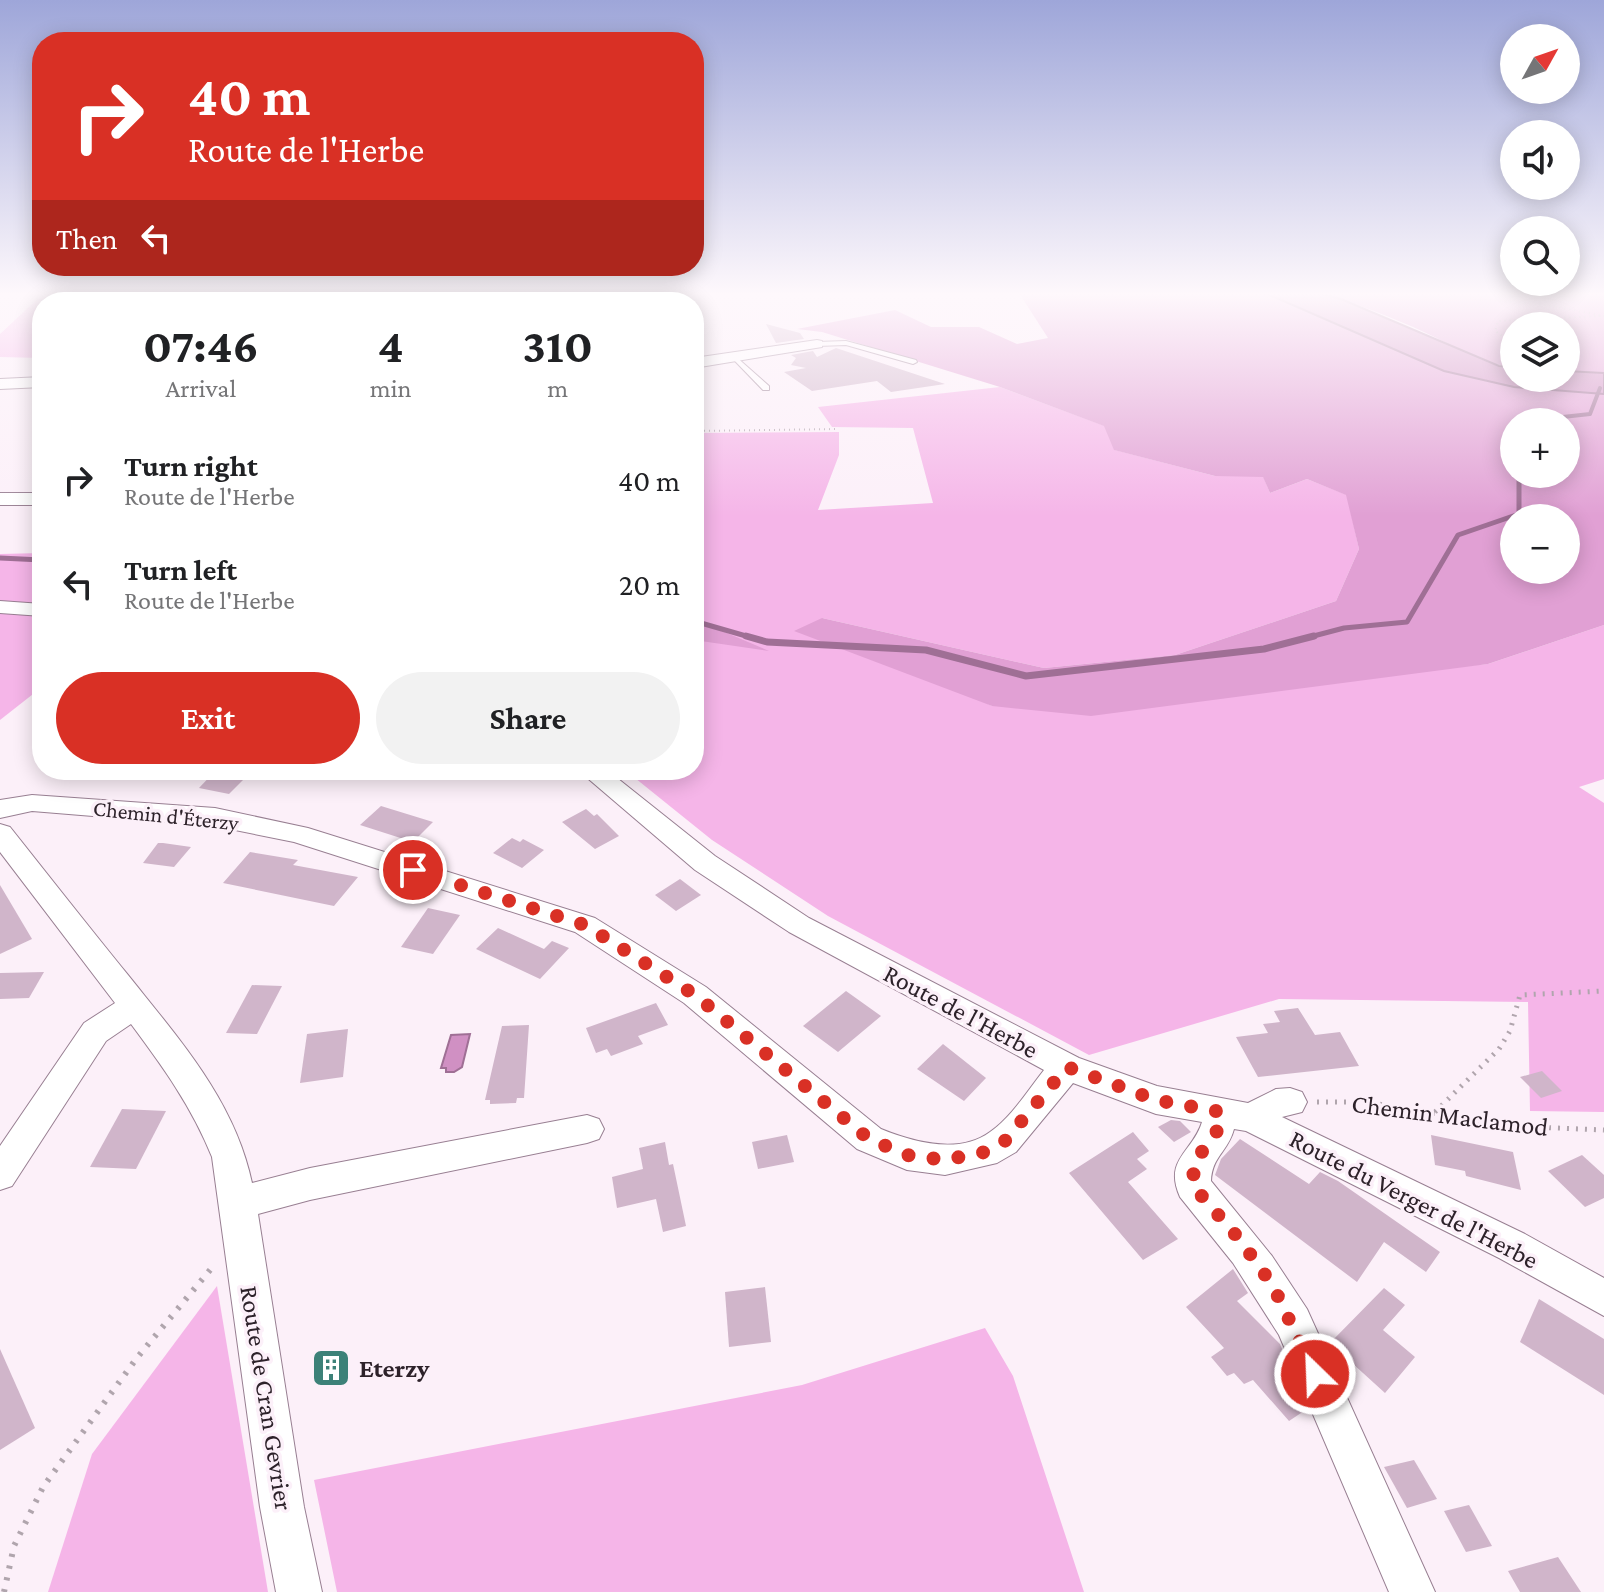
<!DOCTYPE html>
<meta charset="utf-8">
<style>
body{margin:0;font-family:"Crimson Pro",serif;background:#f2f2f2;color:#202124;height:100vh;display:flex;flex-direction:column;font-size:30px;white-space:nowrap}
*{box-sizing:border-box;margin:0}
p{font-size:26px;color:#757577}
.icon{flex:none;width:44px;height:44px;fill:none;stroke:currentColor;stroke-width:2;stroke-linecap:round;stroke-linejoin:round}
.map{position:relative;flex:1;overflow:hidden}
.sheet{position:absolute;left:32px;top:292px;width:672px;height:488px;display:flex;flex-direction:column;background:#fff;border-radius:32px;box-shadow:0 4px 20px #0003}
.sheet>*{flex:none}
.guide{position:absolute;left:32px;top:32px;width:672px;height:244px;border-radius:32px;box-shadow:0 4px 20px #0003;background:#d93025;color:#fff;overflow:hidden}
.needle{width:52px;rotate:50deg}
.buttons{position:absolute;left:1500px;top:24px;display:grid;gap:16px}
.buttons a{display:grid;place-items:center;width:80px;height:80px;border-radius:50%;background:#fff;box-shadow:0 4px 20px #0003;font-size:40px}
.pin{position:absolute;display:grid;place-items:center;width:68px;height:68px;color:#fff;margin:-34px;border:4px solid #fff;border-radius:50%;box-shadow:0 2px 8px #0007}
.me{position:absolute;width:88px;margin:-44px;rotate:336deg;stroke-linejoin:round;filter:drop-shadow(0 0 6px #0008)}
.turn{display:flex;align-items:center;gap:28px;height:168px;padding:0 24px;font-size:36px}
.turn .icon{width:104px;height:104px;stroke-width:2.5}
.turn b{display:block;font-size:56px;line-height:68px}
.then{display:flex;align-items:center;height:76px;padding:0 24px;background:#0003;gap:16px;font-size:30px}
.eta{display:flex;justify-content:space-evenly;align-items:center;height:136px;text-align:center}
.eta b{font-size:48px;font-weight:700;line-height:56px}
.primary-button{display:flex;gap:16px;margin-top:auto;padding:16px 24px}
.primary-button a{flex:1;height:92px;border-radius:48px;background:#d93025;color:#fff;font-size:32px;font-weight:700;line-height:92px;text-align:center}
.primary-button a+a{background:#f2f2f2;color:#202124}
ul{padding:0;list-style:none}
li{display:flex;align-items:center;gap:24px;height:104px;padding:0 24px}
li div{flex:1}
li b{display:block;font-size:30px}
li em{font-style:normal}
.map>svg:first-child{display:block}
.green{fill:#f5b5e8}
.forest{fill:#e1a0d4;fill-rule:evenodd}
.water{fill:#d090c3;stroke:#9f6f95;stroke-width:2}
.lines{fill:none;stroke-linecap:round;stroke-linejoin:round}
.stream-far2{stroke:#9f6f95;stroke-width:4}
.stream-far1{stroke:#9f6f95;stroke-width:5}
.stream{stroke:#9f6f95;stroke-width:7}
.building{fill:#d0b5ca}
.service-casing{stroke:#987f92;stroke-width:2}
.minor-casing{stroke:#987f92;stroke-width:2}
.path-far2{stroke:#b0a5ad;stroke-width:2;stroke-dasharray:1 4;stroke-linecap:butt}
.path-far1{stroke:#b0a5ad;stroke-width:5;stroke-dasharray:2 7;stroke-linecap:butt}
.path{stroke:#b0a5ad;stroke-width:6;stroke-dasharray:3 9;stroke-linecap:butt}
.service{fill:#fff;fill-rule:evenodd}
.minor{fill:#fff;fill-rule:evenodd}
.route{stroke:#d93025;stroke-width:14;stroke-dasharray:0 25.2}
.labels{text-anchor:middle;stroke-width:7;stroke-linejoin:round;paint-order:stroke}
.street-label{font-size:22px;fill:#2d222a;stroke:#fcf0f9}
.near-street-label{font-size:26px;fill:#2d222a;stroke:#fcf0f9}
.near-poi-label{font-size:26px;font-weight:bold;fill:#2d222a;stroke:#fcf0f9;text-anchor:start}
</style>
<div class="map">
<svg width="1604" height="1592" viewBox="0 0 1604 1592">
<rect width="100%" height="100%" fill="#fcf0f9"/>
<g class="green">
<polygon points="44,293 136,293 129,302 42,302 42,358 0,357 0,334"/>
<polygon points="1000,387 1105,426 1115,450 1215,476 1263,476 1270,493 1307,479 1347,495 1359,549 1336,601 1175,655 1044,668 822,618 992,706 1488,664 1604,625 1604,779 1579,787 1604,803 1604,1112 1530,1111 1528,1002 1279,999 1089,1055 828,916 712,840 625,770 694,770 694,433 839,432 839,455 818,510 933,503 913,428 832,427 818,407"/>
<polygon points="42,553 42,687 0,720 0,554"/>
<polygon points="217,1286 268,1592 48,1592 92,1454"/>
<polygon points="985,1328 1013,1376 1084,1592 337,1592 314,1480 802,1385"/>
</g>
<g class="forest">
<path d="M1019,293h246l179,78 70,16 90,7v231l-116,39 -397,52 -99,-10 -198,-75 28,-13 222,50 131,-13 161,-54 23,-52 -13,-54 -39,-16 -37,14 -7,-16 -48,-1 -101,-26 -10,-24 -104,-39 -178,-55 -25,-3 98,-19 36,17h48l38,17 31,-6zM1514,422h52v52h-52zM1514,518h52v52h-52z"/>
<path d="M1319,293h285v80l-38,-2v-45h-52v41c-32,-2 -60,-21 -88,-34 -34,-16 -71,-30 -107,-40z"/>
<polygon points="694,619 769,651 694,640"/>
</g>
<g class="water">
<polygon points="1265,293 1319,293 1341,299 1499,366 1514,367 1514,378 1566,378 1566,371 1604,373 1604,394 1514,387 1444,371"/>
<polygon points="470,1034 462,1067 454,1072 446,1072 446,1068 441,1068 451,1035"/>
</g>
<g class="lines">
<polyline class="stream-far2" points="1518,422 1590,414 1600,388"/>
<g class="stream-far1">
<polyline points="0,558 42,560"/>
<polyline points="694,621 753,638"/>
<polyline points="1306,638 1344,628 1407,622 1458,535 1519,514 1519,474"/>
</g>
<polyline class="stream" points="746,636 767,642 926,650 1026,676 1264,649 1314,636"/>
</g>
<g class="building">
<polygon points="766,324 800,333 804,339 776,343"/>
<polygon points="836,348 945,384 891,392 877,381 812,391 784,372 806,368 791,365 796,358 791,355 813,351 817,357"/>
<polygon points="216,770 253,770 229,794 199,788"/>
<polygon points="381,806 433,822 413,842 360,825"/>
<polygon points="586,809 594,816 597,814 619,836 595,849 562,822"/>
<polygon points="512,838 520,842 523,839 544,850 522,868 493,853"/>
<polygon points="158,843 163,843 191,847 174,867 143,863"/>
<polygon points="250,852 298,860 293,865 358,877 334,906 223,883"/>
<polygon points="680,879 701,895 676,911 655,895"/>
<polygon points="0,885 32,939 0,954"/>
<polygon points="428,908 460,915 433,954 401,947"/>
<polygon points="498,928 544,949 552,941 569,948 540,979 476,949"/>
<polygon points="44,972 29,998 0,999 0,973"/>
<polygon points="252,985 282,986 257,1034 226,1033"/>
<polygon points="846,991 881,1016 838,1052 803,1026"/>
<polygon points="656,1003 668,1025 638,1036 643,1044 611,1056 607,1049 596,1053 586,1028"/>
<polygon points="1298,1008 1315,1035 1340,1032 1359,1066 1258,1077 1236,1037 1268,1033 1263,1024 1280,1022 1274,1011"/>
<polygon points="529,1025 524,1098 517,1098 516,1103 490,1104 490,1100 485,1100 502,1026"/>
<polygon points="348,1029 343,1077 300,1083 307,1034"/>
<polygon points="943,1044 986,1078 964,1101 917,1069"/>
<polygon points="1542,1071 1562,1091 1541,1098 1520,1077"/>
<polygon points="122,1109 166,1111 136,1169 90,1167"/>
<polygon points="1171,1120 1180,1121 1191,1132 1174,1142 1158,1127"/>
<polygon points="1133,1132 1149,1151 1137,1159 1147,1169 1128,1182 1178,1239 1143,1260 1069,1173"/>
<polygon points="787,1135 794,1162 758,1169 752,1142"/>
<polygon points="1431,1135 1513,1152 1521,1190 1466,1176 1465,1171 1435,1165"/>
<polygon points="1240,1139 1309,1184 1320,1172 1338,1181 1440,1252 1426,1272 1384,1242 1357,1282 1215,1175 1221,1159"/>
<polygon points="665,1142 669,1165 673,1164 686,1226 663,1232 656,1199 617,1208 612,1177 643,1169 639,1148"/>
<polygon points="1582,1155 1604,1175 1604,1198 1585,1207 1548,1171"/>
<polygon points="1233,1269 1248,1293 1237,1301 1280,1344 1307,1409 1289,1421 1253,1380 1244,1384 1234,1373 1227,1376 1211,1357 1224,1348 1186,1307"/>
<polygon points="765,1287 771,1342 729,1347 725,1292"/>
<polygon points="1384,1288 1405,1305 1383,1330 1415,1357 1385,1393 1330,1343"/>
<polygon points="1539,1299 1604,1339 1604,1395 1520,1342"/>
<polygon points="0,1349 35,1428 0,1450"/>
<polygon points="1414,1460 1437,1499 1407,1508 1384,1467"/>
<polygon points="1469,1505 1492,1546 1466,1552 1444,1511"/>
<polygon points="1558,1557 1581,1592 1520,1592 1508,1571"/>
</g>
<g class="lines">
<g class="service-casing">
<g id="service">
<polygon points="846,341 916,360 917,362 913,364 846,345 817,346 814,344 817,342"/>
<polygon points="734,355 769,386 769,390 763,390 732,358 732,356"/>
</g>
</g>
<g class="minor-casing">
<g id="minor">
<polygon points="817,340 822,341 822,347 694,368 694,358"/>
<polygon points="42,377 42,387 0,389 0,379"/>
<rect x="0" y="493" width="42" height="12"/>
<polygon points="0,601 42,604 42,616 0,613"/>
<path d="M578,770h29l108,86 94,62 270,140 78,28 91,17 28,-14 14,-1 12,4 5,10 -5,10 -20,5 243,117 79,44v38l-105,-58 -253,-127 -12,-2c-6,23 -22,27 -23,52l61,75 35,53 128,283h-46l-110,-257 -46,-72 -53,-66c-17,-38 13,-45 22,-75l-46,-8 -83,-31 -57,69 -19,11 -52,12 -38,-5 -50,-21 -173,-146 -109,-71 -281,-90 -79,-16 -183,-15 -32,7v-18l32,-5 183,13 93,20 287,90 111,69 175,142c32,13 78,26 109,3 21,-14 38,-42 54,-62l-255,-138 -94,-62z"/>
<path d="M0,824l10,3c39,49 78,99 118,148 51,64 107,126 124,208l58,-15 277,-53 12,4 5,10 -5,10 -12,4 -277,57 -52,14 46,293 18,85h-46l-16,-85 -48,-350c-20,-50 -49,-90 -81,-133l-25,17 -94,145 -12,4v-44l84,-123 31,-20 -115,-151z"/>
</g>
</g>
<g class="path-far2">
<polyline points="1446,293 1453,297 1547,305 1604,316"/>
<polyline points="568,302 586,293"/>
<polyline points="1514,344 1495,331 1498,321 1602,316"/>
<polyline points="694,431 838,429"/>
</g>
<g class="path-far1">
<polyline points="1317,1102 1366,1102 1510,1126 1604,1130"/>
<polyline points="1435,1112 1499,1049 1510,1031 1520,995 1604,991"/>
</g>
<polyline class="path" points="4,1592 14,1546 43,1487 136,1359 215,1264"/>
<use href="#service" class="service"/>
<use href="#minor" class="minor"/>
</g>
<linearGradient id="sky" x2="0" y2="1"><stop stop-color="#9ea6d9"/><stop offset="0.57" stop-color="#fef8fc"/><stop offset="1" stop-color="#fef8fc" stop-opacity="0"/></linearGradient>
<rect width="1604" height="516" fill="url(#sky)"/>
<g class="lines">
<polyline class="route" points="413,870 585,925 695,995 869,1139 907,1155 945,1160 985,1152 1004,1142 1067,1067 1156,1100 1221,1112 1216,1134 1194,1162 1193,1186 1240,1240 1273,1286 1315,1374"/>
</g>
<defs>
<g id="building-square" transform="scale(2)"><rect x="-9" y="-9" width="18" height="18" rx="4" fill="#3c8178" stroke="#fcf0f9"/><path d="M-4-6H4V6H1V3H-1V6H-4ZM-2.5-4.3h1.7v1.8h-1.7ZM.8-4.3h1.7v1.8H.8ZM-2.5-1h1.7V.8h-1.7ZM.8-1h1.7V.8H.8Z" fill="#fff"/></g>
</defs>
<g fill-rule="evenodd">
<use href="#building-square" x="331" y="1368"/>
</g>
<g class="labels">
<g class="street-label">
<text transform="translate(166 815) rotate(6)" y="8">Chemin d'Éterzy</text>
</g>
<g class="near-street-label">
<text transform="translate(961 1011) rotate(28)" y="9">Route de l'Herbe</text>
<text transform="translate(1450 1115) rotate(7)" y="9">Chemin Maclamod</text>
<text transform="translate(1414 1199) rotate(27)" y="9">Route du Verger de l'Herbe</text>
<text transform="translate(267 1398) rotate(81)" y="9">Route de Cran Gevrier</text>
</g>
<g class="near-poi-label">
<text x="359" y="1377">Eterzy</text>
</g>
</g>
</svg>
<div class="buttons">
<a><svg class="needle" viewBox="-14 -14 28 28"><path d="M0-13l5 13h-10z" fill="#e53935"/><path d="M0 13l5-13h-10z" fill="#757577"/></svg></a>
<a><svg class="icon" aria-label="sound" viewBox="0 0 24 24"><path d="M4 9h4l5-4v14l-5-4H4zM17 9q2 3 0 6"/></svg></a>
<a><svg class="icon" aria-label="search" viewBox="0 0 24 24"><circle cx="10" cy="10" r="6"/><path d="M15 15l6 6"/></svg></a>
<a><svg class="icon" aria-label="layers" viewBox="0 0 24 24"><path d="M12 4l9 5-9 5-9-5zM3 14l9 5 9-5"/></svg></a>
<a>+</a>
<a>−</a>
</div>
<div class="pin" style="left:413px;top:870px;background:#d93025"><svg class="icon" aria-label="arrive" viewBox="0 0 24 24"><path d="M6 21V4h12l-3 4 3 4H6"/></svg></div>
<svg class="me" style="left:1315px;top:1374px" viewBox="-20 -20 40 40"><circle r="17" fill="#d93025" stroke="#fff" stroke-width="3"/><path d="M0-11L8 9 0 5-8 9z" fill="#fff"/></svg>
<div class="guide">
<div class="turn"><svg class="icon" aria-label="right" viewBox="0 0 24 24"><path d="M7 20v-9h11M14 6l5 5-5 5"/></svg><div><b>40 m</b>Route de l'Herbe</div></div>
<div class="then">Then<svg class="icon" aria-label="left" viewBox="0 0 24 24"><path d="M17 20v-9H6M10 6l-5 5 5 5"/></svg></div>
</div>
<section class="sheet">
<div class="eta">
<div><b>07:46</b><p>Arrival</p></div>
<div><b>4</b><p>min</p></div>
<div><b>310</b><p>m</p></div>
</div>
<ul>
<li><svg class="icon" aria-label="right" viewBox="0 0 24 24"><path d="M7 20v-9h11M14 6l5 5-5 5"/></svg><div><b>Turn right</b><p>Route de l'Herbe</p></div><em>40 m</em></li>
<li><svg class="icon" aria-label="left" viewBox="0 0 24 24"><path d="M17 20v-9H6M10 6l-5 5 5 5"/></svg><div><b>Turn left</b><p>Route de l'Herbe</p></div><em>20 m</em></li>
</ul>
<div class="primary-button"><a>Exit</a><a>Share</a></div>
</section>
</div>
